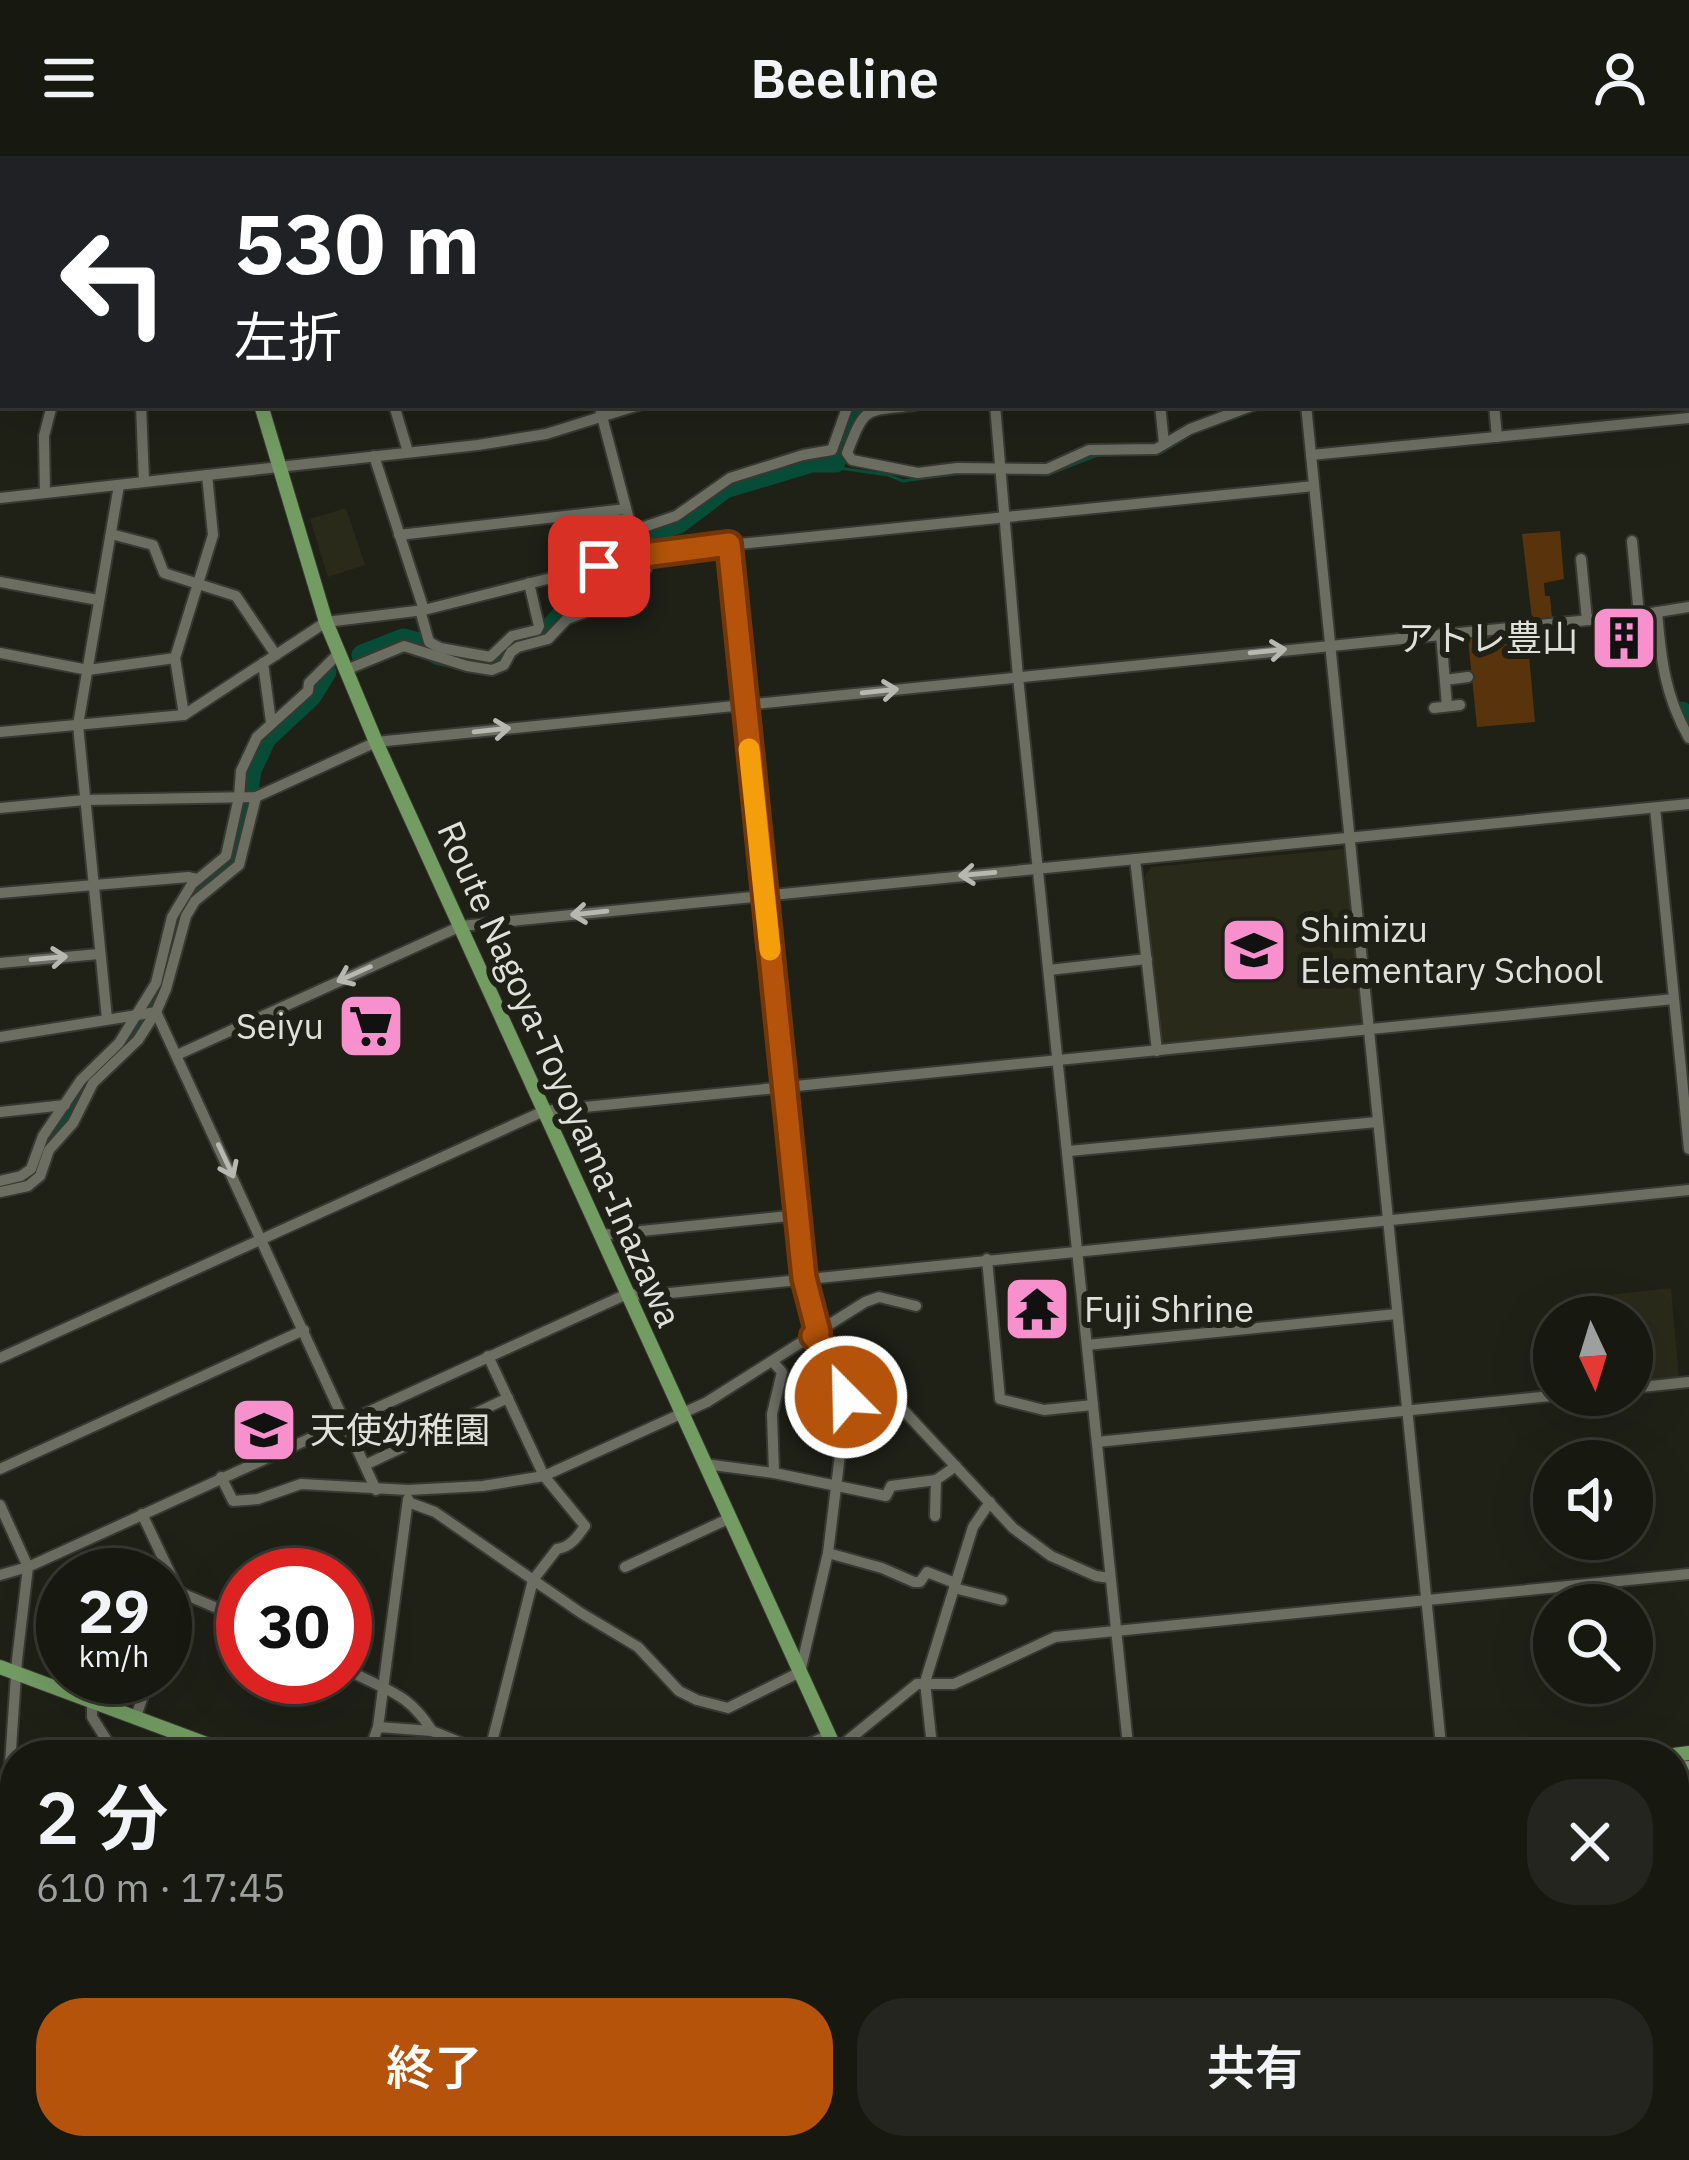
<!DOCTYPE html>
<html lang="ja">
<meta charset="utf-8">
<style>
body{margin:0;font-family:"IBM Plex Sans","Noto Sans JP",sans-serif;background:#24251e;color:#f1f3f6;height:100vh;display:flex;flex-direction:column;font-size:45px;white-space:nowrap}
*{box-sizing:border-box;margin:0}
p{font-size:39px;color:#9ea09f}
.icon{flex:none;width:66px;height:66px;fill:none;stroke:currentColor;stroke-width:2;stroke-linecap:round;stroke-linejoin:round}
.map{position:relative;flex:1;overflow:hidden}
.panel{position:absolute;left:0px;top:1584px;width:1689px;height:420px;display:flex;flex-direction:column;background:#171810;border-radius:48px 48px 0 0;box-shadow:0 12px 48px #0002,0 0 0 3px #363730}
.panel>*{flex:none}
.guide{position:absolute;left:0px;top:0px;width:1689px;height:252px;box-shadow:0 12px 48px #0002,0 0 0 3px #363730;background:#202124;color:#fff;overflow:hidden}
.needle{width:78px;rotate:176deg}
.tools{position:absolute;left:1533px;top:1140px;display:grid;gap:24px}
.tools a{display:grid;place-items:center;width:120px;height:120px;border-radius:50%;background:#171810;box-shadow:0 12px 48px #0002,0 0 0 3px #363730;font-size:60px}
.speed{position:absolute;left:36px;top:1392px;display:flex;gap:24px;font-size:60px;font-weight:700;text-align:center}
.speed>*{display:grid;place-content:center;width:156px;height:156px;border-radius:50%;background:#171810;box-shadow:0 12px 48px #0002,0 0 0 3px #363730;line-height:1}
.speed small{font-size:30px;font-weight:400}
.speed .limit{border:18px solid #d22;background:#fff;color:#111}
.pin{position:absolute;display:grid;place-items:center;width:102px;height:102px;color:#fff;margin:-51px;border-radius:24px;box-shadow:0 6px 18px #0006}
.me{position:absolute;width:132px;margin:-66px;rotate:337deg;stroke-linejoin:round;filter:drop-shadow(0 0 9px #0008)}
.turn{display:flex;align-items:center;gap:42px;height:252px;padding:0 36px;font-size:54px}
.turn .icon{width:156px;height:156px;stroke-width:2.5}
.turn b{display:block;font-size:84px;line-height:102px}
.round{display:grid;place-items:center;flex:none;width:126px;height:126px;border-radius:48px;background:#24251e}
.overview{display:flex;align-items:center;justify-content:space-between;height:204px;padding:0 36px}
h1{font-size:72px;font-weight:600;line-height:90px}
.cta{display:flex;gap:24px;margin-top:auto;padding:24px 36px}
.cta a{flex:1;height:138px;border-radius:48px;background:#b45309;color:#fff;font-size:48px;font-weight:600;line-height:138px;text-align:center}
.cta a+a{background:#24251e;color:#f1f3f6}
header{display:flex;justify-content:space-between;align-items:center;height:156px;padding:0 36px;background:#171810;font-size:54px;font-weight:600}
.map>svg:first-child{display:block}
.built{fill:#292a1a}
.green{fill:#59330b}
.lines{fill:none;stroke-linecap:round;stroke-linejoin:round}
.stream{stroke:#074c36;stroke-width:3}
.river{stroke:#074c36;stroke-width:21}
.minor-casing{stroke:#383932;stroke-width:14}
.major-casing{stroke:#383932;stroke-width:16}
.minor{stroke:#6c6e62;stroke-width:10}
.major{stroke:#739c63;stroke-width:14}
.oneway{stroke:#b7b9b0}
.route-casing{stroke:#753606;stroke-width:30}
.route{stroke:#b45309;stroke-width:21}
.slow{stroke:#f59e0b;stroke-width:21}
.labels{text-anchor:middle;stroke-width:12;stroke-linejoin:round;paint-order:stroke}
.poi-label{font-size:36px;fill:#e0e1da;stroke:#1f2016;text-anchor:start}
.street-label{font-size:36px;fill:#e0e1da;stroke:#1f2016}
</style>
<header><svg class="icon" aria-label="menu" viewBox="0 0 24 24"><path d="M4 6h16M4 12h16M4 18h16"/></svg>Beeline<svg class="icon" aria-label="person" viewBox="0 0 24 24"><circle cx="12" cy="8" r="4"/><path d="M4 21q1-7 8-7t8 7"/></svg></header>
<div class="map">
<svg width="1689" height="2004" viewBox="0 0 1689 2004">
<rect width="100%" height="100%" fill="#1f2016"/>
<g class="built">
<polygon points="941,0 1331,0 1332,3 941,3"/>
<polygon points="346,352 365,409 328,421 310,363"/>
<polygon points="1343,693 1346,699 1365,868 1362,871 1167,891 1161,885 1145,720 1151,711"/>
<polygon points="1671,1132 1679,1222 1632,1226 1632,1161 1582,1161 1580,1142"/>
<polygon points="802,1989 1003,1989 1010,2004 769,2004"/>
<polygon points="1085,1989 1291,1989 1295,2004 1051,2004"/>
</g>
<g class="green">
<polygon points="1560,375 1564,423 1544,427 1545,440 1550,440 1552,461 1532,463 1522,378"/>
<polygon points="1527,477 1535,566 1477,571 1468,483"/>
</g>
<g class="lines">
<g class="stream">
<polyline points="1207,271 1243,259"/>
<polyline points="1161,297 1183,283"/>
<polyline points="835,306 839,312 888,319 903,325 963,317"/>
<polyline points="1028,318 1046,319 1098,299"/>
</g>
<g class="river">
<polyline points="1412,3 1415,0"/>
<polyline points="643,384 650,377 679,367 725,332 812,306 835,306 854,255 861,249"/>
<polyline points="362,499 403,483 419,487 439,499 491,509 500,503 516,485 546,477 561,460 594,447 613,429 631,424 639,416 639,407"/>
<polyline points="1682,556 1689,567"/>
<polyline points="0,1030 23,1025 35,1017 49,984 75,953 80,935 88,922 110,906 133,881 162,828 178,763 191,741 233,703 245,656 251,614 266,582 311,540 326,516"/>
</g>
<g class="minor-casing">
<g id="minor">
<polyline points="124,0 126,3"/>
<polyline points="719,0 720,3"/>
<polyline points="789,0 791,3"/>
<polyline points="937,0 937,3"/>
<polyline points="1341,0 1341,3"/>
<polyline points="1539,0 1540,3"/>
<polyline points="330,2 333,3"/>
<polyline points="432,3 433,0"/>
<polyline points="577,3 578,0"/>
<polyline points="600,3 609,0"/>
<polyline points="857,3 857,0"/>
<polyline points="879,3 893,0"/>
<polyline points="1400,3 1403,0"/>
<polyline points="1425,3 1428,0"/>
<polyline points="1686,15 1689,15"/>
<polyline points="0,32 3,34"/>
<polyline points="1686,104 1689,112"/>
<polyline points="0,170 3,172"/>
<polyline points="0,208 3,204"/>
<polyline points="141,249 144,325"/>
<polyline points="394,249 408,296"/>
<polyline points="599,249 632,375"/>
<path d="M915,249c-51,7 -49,-1 -68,48l5,7 66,13 39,-5 90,1 42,-19 67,-1 34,-20 64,-24"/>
<polyline points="995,249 1018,521 1129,1599"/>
<polyline points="1160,249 1164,287"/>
<polyline points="1306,249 1442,1599"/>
<polyline points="1494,249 1497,281"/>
<polyline points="1311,299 1689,262"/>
<polyline points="374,300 424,454"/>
<polyline points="45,337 44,280 52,249"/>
<polyline points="0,342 478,289 546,278 639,249"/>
<polyline points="111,378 153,389 164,417 236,440 276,499"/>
<polyline points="399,379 626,353"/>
<polyline points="1632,385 1639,459"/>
<polyline points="729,389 804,1122 818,1176"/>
<polyline points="634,401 729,389 1314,330"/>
<polyline points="1581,403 1587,464"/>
<polyline points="0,426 98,444"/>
<polyline points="420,454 429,486 440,492 490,501 512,480 537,474 539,470 529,427"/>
<path d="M1657,456c4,48 8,84 32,126"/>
<polyline points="1441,478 1447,550"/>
<polyline points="0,497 88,514 175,502"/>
<polyline points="263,507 271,566"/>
<polyline points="346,514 404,490 467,510 492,514 504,509 511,496 518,491 548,483 567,463 599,451 619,433 636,426 646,413 644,399"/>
<polyline points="1445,524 1468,521"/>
<polyline points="1434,552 1460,549"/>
<polyline points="184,559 175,502 213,379 207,319"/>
<polyline points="0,576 184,559 326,466 424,454 634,401 632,375 676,360 730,322 803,299 832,294 848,249"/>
<polyline points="0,652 85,644 256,641 376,586 1639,459 1689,451"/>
<polyline points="1655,652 1689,993"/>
<polyline points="1135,703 1157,895"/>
<polyline points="0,737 189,721 197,723"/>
<polyline points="0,807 99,798"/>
<polyline points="1049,814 1147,803"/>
<polyline points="107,863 78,569 119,329"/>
<polyline points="0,881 156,856 376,1334"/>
<polyline points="177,899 461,770 1689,648"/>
<polyline points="0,956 65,949"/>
<polyline points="1069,995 1377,966"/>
<polyline points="0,1025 21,1020 31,1013 43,980 81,924 119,887 156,827 172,761 192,728 226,700 239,641 241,615 257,581 308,535 309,527 339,497"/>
<polyline points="0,1036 28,1030 40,1020 49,994 73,967 93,927 138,884 156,856 166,833 186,760 195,745 239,709 256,641"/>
<polyline points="602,1079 798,1059"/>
<polyline points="987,1103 1000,1243 1044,1254 1093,1249"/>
<polyline points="813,1180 850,1216 893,1243 1013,1372 1051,1400 1096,1420 1110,1422"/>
<polyline points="1087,1189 1397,1158"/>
<path d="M488,1200l56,120 41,50c-7,10 -14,21 -28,23l-24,31 -44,174"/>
<polyline points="0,1202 544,955 1674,843"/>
<polyline points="773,1206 782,1216 772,1258 774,1317"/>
<polyline points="1632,1232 1689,1226"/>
<polyline points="1097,1286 1560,1239"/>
<polyline points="705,1308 774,1317 886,1340 891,1330 936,1324 956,1310"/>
<polyline points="365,1309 508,1242"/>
<polyline points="0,1313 304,1174"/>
<polyline points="221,1321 233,1345 258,1343 301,1328 408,1334 483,1330 544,1320 707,1246 865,1146 879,1141 916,1150"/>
<polyline points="408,1346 435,1356 581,1457 638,1491 679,1535 697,1544 728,1552 800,1516 828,1397 850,1216"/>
<polyline points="0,1349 28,1411 0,1419"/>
<polyline points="142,1358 179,1436 243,1463"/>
<polyline points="935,1360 936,1324"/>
<polyline points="828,1397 882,1412 914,1426 920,1426 927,1416 955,1427"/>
<polyline points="625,1411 730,1362"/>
<polyline points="954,1432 1002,1444"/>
<polyline points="165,1477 179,1436"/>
<path d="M345,1512c38,23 61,21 87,63"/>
<polyline points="92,1544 92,1561 116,1599"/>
<polyline points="136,1561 149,1521"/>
<polyline points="378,1571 408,1343"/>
<polyline points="836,1594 917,1528 954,1528 1055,1481 1689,1418"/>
<polyline points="368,1599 378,1571 432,1575 491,1599"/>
<polyline points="784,1599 829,1579"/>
<polyline points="933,1599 925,1526 973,1371 990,1346"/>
<polyline points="0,1757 17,1504 28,1411 627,1138 650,1139 1689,1034"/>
<polyline points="1674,1778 1689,1764"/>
<polyline points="0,1841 15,1839"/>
<polyline points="0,1936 15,1935"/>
<polyline points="1674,1943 1689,1942"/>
<polyline points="271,1989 273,2004"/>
<polyline points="410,1989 412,2004"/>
<polyline points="707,1989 714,2004"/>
<polyline points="1295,1989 1299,2004"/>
<polyline points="1490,1989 1492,2004"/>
<polyline points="1601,1989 1601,2004"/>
<polyline points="1347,2002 1428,2004"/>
<polyline points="462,2004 548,1989"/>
<polyline points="758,2004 791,1989"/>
<polyline points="1040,2004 1069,1989"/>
</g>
</g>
<g class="major-casing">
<g id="major">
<polyline points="193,0 194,3"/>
<polyline points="261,249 326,466 376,586 838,1599"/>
<polyline points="0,1511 236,1599"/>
<polyline points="1674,1599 1689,1597"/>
<polyline points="1674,1614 1689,1612"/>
<polyline points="1018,1989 1025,2004"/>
<polyline points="297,2004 313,1989"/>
<polyline points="317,2004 333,1989"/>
</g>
</g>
<use href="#minor" class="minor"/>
<use href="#major" class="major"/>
</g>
<defs><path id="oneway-shaft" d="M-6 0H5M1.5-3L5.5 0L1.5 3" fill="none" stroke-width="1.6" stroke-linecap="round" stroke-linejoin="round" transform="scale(3)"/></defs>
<g class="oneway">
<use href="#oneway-shaft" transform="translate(1268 495) rotate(-6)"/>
<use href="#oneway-shaft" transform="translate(880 535) rotate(-6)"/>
<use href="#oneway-shaft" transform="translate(492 574) rotate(-6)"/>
<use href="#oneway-shaft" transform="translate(977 718) rotate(175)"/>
<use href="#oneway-shaft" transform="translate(589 757) rotate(174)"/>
<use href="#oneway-shaft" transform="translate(49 802) rotate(-5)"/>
<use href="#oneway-shaft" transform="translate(354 818) rotate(156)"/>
<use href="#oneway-shaft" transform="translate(226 1005) rotate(65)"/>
</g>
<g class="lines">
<g class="route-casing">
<polyline id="route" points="599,410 644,399 729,388 804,1122 818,1176 813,1180 850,1216 846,1241"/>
</g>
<use href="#route" class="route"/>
<polyline class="slow" points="749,593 770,794"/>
</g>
<defs>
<g id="building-square" transform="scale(3.45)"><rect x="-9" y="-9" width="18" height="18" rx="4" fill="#f790cd" stroke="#1f2016"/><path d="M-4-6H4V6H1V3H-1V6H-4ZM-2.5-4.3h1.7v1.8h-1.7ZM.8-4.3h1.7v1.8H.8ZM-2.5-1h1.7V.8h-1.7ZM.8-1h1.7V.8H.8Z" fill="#111"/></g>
<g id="school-square" transform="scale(3.45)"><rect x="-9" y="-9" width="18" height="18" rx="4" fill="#f790cd" stroke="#1f2016"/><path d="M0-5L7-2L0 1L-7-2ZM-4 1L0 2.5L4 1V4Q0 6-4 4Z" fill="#111"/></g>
<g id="supermarket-square" transform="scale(3.45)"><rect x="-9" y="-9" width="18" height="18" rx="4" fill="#f790cd" stroke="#1f2016"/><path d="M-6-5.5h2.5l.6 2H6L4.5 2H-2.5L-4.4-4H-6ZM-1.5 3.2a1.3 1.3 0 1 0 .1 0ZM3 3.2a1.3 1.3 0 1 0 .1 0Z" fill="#111"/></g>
<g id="temple-square" transform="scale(3.45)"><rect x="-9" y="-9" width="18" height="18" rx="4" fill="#f790cd" stroke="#1f2016"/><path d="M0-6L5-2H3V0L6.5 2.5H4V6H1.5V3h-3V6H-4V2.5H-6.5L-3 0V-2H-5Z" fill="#111"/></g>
</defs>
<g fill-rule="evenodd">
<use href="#building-square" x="1624" y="482"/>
<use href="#school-square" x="1254" y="794"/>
<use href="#supermarket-square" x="371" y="870"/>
<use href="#temple-square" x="1037" y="1153"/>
<use href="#school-square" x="264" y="1274"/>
</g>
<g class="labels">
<g class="poi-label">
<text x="1578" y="495" text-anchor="end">アトレ豊山</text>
<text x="1300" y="786">Shimizu<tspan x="1300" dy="41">Elementary School</tspan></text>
<text x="324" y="883" text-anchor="end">Seiyu</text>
<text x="1084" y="1166">Fuji Shrine</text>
<text x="310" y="1287">天使幼稚園</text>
</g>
<g class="street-label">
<text transform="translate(560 918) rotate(66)" y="13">Route Nagoya-Toyoyama-Inazawa</text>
</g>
</g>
</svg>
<div class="tools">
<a><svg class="needle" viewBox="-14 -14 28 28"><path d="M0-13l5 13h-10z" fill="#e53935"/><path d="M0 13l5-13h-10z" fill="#9ea09f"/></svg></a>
<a><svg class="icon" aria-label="sound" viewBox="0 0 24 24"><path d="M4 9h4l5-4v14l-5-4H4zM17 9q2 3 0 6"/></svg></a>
<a><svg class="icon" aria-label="search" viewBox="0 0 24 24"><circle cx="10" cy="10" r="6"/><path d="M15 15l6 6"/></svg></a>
</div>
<div class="speed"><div>29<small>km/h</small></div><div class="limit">30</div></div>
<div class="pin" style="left:599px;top:410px;background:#d93025"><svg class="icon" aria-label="arrive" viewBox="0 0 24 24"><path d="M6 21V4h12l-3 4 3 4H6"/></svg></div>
<svg class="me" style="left:846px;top:1241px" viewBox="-20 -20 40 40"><circle r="17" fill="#b45309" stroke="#fff" stroke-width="3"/><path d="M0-11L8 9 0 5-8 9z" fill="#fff"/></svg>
<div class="guide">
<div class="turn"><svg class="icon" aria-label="left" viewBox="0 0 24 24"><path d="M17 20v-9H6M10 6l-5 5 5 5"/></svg><div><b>530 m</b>左折</div></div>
</div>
<section class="panel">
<div class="overview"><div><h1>2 分</h1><p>610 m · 17:45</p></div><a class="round"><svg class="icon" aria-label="close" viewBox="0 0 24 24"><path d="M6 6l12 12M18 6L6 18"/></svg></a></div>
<div class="cta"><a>終了</a><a>共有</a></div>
</section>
</div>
